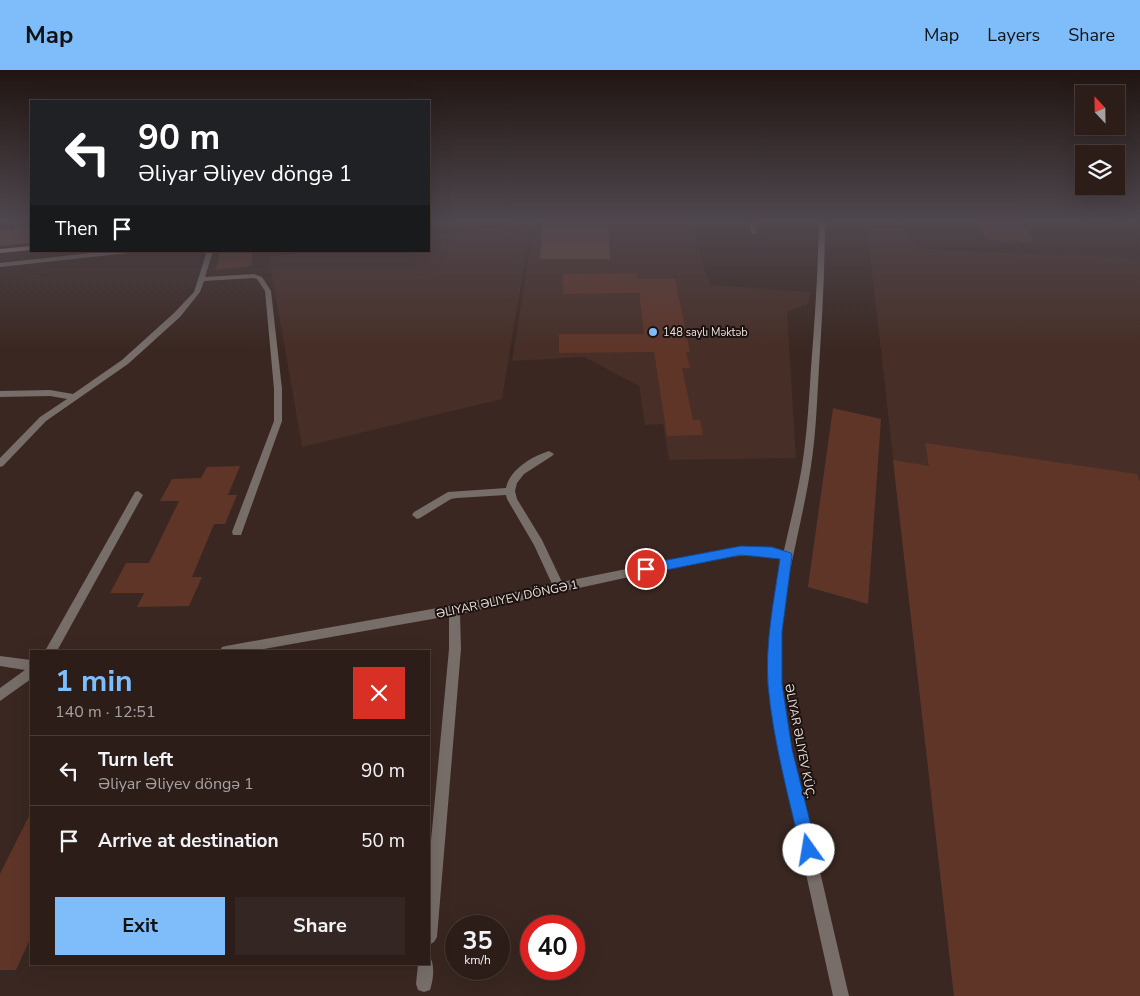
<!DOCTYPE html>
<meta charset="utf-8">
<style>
body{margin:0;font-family:"Nunito Sans",sans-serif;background:#342622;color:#f1f3f6;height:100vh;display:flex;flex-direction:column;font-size:19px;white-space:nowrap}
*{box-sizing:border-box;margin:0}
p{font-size:16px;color:#a6a2a2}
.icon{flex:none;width:28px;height:28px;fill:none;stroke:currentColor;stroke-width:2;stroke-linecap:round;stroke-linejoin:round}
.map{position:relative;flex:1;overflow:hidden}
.sheet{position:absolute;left:30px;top:580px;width:400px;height:315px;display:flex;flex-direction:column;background:#2c1d19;border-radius:0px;box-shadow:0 5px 20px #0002,0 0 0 1px #483b38}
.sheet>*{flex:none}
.guide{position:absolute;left:30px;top:30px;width:400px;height:152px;border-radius:0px;box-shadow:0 5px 20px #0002,0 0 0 1px #483b38;background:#202124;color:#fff;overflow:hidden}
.needle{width:32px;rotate:338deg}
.buttons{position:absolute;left:1075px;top:15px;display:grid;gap:10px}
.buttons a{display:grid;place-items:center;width:50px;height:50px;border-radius:0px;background:#2c1d19;box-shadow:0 5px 20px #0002,0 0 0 1px #483b38;font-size:25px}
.speed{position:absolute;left:445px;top:845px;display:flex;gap:10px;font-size:25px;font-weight:700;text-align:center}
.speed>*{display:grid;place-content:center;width:65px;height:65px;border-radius:50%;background:#2c1d19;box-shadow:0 5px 20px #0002,0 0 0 1px #483b38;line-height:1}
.speed small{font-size:12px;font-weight:400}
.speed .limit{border:8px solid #d22;background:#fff;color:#111}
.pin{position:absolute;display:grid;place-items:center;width:42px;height:42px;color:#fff;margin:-21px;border:2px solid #fff;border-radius:50%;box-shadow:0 1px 5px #0007}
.me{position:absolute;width:55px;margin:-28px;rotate:347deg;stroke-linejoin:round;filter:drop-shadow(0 0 4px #0008)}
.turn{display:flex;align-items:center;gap:18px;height:105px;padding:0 25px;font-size:22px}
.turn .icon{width:65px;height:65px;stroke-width:2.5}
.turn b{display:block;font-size:35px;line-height:42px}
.then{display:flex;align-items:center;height:48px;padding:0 25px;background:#0003;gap:10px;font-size:19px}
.round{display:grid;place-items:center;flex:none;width:52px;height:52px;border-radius:0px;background:#342622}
.summary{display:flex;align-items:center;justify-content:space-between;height:85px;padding:0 25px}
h1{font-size:30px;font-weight:700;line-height:38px;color:#7ebdf9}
.primary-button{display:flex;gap:10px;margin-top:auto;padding:10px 25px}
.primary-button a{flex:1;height:58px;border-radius:0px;background:#7ebdf9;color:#111;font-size:20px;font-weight:700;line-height:58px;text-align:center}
.primary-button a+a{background:#342622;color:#f1f3f6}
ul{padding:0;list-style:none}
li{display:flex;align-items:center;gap:15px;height:70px;padding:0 25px;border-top:1px solid #483b38}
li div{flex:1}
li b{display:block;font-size:19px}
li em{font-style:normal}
header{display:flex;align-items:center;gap:30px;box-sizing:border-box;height:70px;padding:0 25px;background:#7ebdf9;color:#111}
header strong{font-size:24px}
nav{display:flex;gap:28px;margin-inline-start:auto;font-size:18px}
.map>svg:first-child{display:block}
.built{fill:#472e26}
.green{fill:#6d493e}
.building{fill:#5f3528}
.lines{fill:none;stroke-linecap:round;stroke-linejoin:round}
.minor{fill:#776d69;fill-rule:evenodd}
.tertiary{fill:#776d69;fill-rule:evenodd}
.secondary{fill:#a1918c;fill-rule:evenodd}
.route{fill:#1a73e8;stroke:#114b97}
.poi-dot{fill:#7ebdf9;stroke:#1b1210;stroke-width:2}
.labels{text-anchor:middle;stroke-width:4;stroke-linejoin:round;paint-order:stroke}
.far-poi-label{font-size:11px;fill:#eee1dd;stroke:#1b1210;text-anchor:start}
.street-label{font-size:12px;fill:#eee1dd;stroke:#1b1210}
</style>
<header>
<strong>Map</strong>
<nav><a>Map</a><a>Layers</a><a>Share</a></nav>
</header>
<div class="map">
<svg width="1140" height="926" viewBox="0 0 1140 926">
<rect width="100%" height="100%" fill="#3a2721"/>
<g class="built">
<polygon points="535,150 689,150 710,215 810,222 808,234 787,242 796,388 669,390 663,354 645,355 639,316 584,287 512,291"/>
<polygon points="531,153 502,329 302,377 269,187 315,181 429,181 429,166"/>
<polygon points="867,158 903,159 918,179 1140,188 1140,926 954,926"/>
</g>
<g class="green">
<polygon points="543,151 608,151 610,189 540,189"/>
<polygon points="31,155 31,173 0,176 0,161"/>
</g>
<g class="building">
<polygon points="974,150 1019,150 1035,173 987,170"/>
<polygon points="220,181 253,181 251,196 216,200"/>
<polygon points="637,203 638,209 675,209 690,282 686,282 690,298 682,298 693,350 700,350 703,365 667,366 654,282 559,283 559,264 644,264 639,223 563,224 563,204"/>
<polygon points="833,338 881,349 868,534 808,517"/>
<polygon points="925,373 1137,404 1140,412 1140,926 954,926 893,390 929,396"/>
<polygon points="240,396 228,425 237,425 225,454 214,454 192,507 202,507 189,536 137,537 144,523 110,523 126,493 149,493 179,431 160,431 172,409 201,408 207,397"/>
<polygon points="31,742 31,867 16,900 0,900 0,804"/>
</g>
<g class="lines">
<g class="minor">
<polygon points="749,150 755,150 756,164 751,163"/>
<polygon points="895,150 901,150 902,153 897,154"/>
<polygon points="109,181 132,181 129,183 0,197 0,193"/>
<polygon points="207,181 213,181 205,207 254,204 262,207 271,221 282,319 282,351 241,465 233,465 232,462 274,351 274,319 265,221 257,209 253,208 204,211 200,222 180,247 128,294 46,351 3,396 0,397 0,388 40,347 67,329 50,326 0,327 0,321 50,320 73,324 122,290 174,243 194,222"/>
<path d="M549,381l5,3 -2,2 -28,18 -7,9 -2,8 2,8 25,41 20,42 163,-33c22,-3 45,-3 66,4l1,3 -1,3 -4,1 -35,-5 -36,3 -256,56 1,35 -24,288 -3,5 -5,3v-83l20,-213v-33l-196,35h-33l2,-4 4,-1 228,-41 98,-21 -18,-39 -27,-46 -1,-4 -49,3 -6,1 -31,19 -3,1 -5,-4 2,-3 34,-20 58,-4c4,-19 27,-32 43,-37z"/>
<polygon points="138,421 143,425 57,581 45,581 135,422"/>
<polygon points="0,586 31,590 31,609 0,631 0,618 25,600 0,596"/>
<path d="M429,887l2,2c4,9 2,22 -1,31l-6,2 -6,-2 -2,-6 2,-20h11z"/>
</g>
<path class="tertiary" d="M819,150h6c0,49 -3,99 -6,148 -2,33 -3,66 -8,98 -9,60 -28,119 -31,179 -1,34 3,66 10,98l59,253h-16l-56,-253c-6,-32 -10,-65 -8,-98 3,-61 23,-119 33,-179 5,-32 7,-65 9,-98 4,-49 7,-99 8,-148z"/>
<polygon class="secondary" points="31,176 31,180 0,183 0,179"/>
</g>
<linearGradient id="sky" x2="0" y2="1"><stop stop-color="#201512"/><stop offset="0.54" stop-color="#4f474e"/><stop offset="1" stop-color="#4f474e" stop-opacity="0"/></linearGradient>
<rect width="1140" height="280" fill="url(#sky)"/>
<path class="route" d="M741,476l31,1 19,6 1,3 -10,76v52l10,65 25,101 -3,6 -5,2 -6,-2 -2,-6c-13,-55 -28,-110 -33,-165 -3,-42 6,-85 12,-126l-39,-4 -95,19 -4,-2 -2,-3 2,-3 4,-2z"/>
<circle class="poi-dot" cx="653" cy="262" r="5"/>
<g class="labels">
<g class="far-poi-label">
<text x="663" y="266">148 saylı Məktəb</text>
</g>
<g class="street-label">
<text transform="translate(507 529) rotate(-12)" y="4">ƏLIYAR ƏLIYEV DÖNGƏ 1</text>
<text transform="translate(800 671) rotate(79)" y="4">ƏLIYAR ƏLIYEV KÜÇ.</text>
</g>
</g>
</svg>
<div class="buttons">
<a><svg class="needle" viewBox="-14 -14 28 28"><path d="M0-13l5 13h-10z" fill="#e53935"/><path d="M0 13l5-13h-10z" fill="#a6a2a2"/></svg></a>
<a><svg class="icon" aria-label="layers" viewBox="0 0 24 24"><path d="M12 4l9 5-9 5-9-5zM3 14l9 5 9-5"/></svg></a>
</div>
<div class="speed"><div>35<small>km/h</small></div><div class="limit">40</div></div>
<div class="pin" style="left:646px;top:499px;background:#d93025"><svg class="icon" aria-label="arrive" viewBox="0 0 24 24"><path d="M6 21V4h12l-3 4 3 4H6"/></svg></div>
<svg class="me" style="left:809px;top:780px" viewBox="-20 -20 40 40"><circle r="19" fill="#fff"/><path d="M0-13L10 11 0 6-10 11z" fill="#1a73e8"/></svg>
<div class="guide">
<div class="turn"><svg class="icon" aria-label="left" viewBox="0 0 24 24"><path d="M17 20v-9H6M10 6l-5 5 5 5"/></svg><div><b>90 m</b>Əliyar Əliyev döngə 1</div></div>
<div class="then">Then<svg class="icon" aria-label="arrive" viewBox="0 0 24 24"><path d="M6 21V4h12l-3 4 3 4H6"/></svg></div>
</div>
<section class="sheet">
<div class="summary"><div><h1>1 min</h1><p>140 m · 12:51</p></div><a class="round" style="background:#d93025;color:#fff"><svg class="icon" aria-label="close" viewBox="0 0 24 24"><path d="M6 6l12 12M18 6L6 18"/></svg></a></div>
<ul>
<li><svg class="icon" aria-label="left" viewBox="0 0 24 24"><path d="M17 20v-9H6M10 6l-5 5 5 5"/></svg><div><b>Turn left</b><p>Əliyar Əliyev döngə 1</p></div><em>90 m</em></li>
<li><svg class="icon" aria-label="arrive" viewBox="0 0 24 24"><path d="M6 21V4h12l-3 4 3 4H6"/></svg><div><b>Arrive at destination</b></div><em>50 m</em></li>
</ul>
<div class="primary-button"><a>Exit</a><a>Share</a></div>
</section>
</div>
